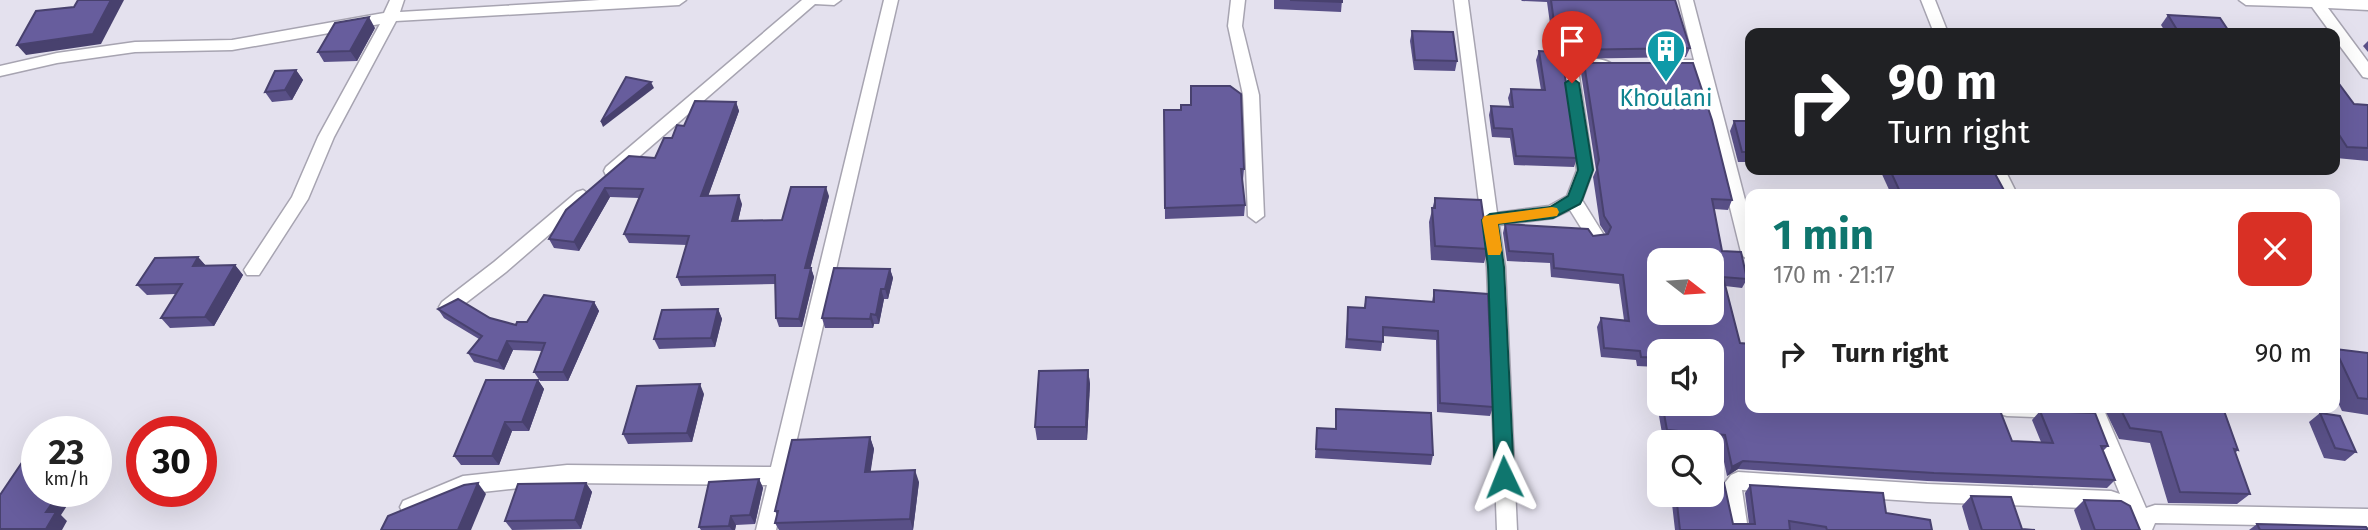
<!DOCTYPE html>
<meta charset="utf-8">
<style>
body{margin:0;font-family:"Fira Sans",sans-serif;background:#f6f6f6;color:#222;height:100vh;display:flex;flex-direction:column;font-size:26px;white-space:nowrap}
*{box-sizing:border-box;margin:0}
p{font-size:23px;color:#767676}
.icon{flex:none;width:38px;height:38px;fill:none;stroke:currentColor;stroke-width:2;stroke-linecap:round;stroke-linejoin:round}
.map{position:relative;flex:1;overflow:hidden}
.details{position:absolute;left:1745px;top:189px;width:595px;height:224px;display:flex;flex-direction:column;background:#fff;border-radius:14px;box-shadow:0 7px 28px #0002}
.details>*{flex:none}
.hud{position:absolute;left:1745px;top:28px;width:595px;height:147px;border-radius:14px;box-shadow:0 7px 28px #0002;background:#202124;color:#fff;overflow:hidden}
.needle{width:46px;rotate:107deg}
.controls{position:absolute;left:1647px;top:248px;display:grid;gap:14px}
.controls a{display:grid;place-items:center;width:77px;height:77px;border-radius:14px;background:#fff;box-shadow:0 7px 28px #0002;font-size:35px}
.speed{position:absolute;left:21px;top:416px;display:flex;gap:14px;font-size:35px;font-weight:700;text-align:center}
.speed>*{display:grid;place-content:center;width:91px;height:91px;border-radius:50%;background:#fff;box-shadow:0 7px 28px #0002;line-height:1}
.speed small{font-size:18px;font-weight:400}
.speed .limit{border:10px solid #d22;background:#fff;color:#111}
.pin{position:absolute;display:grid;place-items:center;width:60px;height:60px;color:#fff;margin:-72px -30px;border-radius:50% 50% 50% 0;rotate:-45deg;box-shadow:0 0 7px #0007}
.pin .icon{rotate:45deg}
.me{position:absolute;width:77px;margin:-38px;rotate:358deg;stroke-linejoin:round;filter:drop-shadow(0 0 5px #0008)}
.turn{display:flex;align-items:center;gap:24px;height:147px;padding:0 28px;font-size:32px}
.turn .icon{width:91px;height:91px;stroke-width:2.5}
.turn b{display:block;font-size:49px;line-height:60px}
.round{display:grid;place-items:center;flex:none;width:74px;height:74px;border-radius:14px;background:#f6f6f6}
.head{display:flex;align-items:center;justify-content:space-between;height:119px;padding:0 28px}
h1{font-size:42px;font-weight:700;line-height:52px;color:#0f766e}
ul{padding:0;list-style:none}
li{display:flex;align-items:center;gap:21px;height:91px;padding:0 28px}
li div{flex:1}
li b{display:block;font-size:26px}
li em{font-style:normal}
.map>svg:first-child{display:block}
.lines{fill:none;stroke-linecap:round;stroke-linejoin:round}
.minor-casing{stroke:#a7a4b1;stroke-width:3}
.minor{fill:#fff;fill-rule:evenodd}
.wall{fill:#595087}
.shaded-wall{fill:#48416e}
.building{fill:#675d9d;stroke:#48416e;stroke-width:2;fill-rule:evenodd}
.route{fill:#0f766e;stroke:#0a4d48;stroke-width:2}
.slow{fill:#f59e0b}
.labels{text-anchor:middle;stroke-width:7;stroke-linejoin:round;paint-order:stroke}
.culture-label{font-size:23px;fill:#0d838f;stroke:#fff}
</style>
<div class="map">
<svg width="2368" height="530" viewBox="0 0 2368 530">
<rect width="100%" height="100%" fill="#e4e1ee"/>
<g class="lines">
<g class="minor-casing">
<g id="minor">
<polygon points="390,0 404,0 400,12 600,0 686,0 679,5 396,21 334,137 308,199 259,275 247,275 244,270 292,197 318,137 380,24 232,50 135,52 57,63 0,76 0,66 57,53 135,42 232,40 384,13"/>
<polygon points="802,0 841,0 834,5 815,4 618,175 606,175 604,171 606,167"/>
<polygon points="884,0 898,0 776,530 756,530 767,485 567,483 464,494 410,516 403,513 400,507 403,501 463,476 567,465 771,467"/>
<polygon points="1231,0 1245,0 1242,26 1259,95 1264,216 1256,222 1248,216 1243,95 1228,26"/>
<path d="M1454,0h14l29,213 52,-7 18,-10 10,-26 -15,-105c9,-9 42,-9 51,0l-8,5h-27l15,100 -11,30 23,37 -3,5h-12l-20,-32 -17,8 -54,7 6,42 12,263h-20l-10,-263z"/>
<polygon points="1679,0 1693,0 1750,219 1750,259 1744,257 1741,252 1696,70 1671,70 1663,65 1671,60 1694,60"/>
<polygon points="1921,0 1935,0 1948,33 1934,33"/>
<polygon points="2239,0 2368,0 2368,10 2328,8 2368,62 2368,78 2363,77 2334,38 2334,33 2331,33 2312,7 2246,5"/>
<polygon points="1989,170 2005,170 2017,194 2001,194"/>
<polygon points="583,190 591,196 589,200 506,272 454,312 442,312 439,307 442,302 494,262 577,192"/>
<polygon points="1998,408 2103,408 2146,508 2155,505 2368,509 2368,527 2155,523 2152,530 2134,530 2133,522 2111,509 1927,502 1742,490 1748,530 1728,530 1721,488 1731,475 1738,472 1927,484 2111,491 2120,494 2089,419 2007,416 2000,414"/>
</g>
</g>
<use href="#minor" class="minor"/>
</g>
<g class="wall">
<polygon points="1274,0 1342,0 1341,12 1274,9"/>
<polygon points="1521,0 1675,0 1690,48 1686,57 1563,59 1577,158 1574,167 1514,165 1510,138 1492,137 1489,115 1491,106 1510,107 1508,98 1511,89 1541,90 1536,60 1539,51 1554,52 1547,2 1522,1"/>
<polygon points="2168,15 2230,33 2166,33 2161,25"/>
<polygon points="375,28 357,61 324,62 318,52"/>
<polygon points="1412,31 1457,61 1455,71 1414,70 1410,41"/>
<polygon points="2368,41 2368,52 2363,46"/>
<polygon points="1584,63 1732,200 1728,210 1714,209 1722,251 1747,279 1742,288 1725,286 1740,343 2012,441 2041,442 2032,420 2040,411 2108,446 2103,451 2115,480 2107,488 1927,481 1738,469 1727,476 1720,443 1663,439 1659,416 1664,408 1663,404 1712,404 1659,352 1659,378 1657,367 1637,366 1636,360 1601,357 1597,327 1601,318 1624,320 1619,284 1551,277 1550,263 1507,261 1503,233 1505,224 1593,236 1606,234 1600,225 1593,177 1596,170 1581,73"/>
<polygon points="296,70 303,80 292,100 272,102 265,92"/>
<polygon points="2334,77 2354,104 2368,105 2368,161 2336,158 2334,156"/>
<polygon points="736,102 739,111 708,196 742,204 738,221 782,220 829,196 810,268 811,268 814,277 802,327 779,327 776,318 775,284 681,286 677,277 687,245 629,243 624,234 639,198 610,197 579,251 554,248 549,239 566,210 655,158 672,138 684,126"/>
<polygon points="1164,110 1244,169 1243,180 1242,180 1245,205 1244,216 1165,219"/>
<polygon points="1734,121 1750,121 1750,162 1738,162 1730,131"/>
<polygon points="1880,170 1993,170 2006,194 1891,194"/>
<polygon points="1435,198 1488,249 1484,263 1431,260 1429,222"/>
<polygon points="198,257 206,266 235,265 243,275 214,326 170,328 161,318 176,294 147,295 137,285"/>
<polygon points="890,269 893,278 888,299 884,299 879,324 874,324 873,328 825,328 822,318"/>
<polygon points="1434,290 1493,407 1490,416 1437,412 1436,340 1383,336 1381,351 1345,348 1348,307 1364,308 1366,297 1432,302"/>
<polygon points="594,302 599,311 568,381 540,381 534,372 542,351 513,350 504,370 474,362 468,353 479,339 444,318 438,309 490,318 516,325"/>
<polygon points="718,309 722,319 715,347 659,349 654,339"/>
<polygon points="2334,349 2368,353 2368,415 2342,411 2334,394"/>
<polygon points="1088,370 1090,384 1087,440 1037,440 1035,427"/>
<polygon points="538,380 544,389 529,431 512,431 499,465 461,465 454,456"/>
<polygon points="704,394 692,442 628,444 623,434"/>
<polygon points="2104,408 2223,408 2238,450 2235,453 2250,494 2237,504 2168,503 2150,443 2119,439"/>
<polygon points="1336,409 1433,455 1431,465 1315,458 1317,428 1335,429"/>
<polygon points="2320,413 2356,452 2345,461 2324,458 2309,422"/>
<polygon points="870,437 874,449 870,472 919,482 913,530 779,530 775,523 777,515 775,511"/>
<polygon points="759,479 763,488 755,524 736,525 735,530 701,530 699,527"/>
<polygon points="586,483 592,492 581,529 512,530 505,521"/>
<polygon points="1750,485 1886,513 1932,530 1675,530 1671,495 1712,495 1733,524 1749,524 1745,493"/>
<polygon points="1971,496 2022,529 2035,530 1969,530 1962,506"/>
<polygon points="2084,500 2140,530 2081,530 2074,510"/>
<polygon points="2257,524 2368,530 2249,530"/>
</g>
<g class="shaded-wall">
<polygon points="111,0 124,0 101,44 26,55 17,45"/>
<polygon points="369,17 375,28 357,61 350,51"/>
<polygon points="296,70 303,80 292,100 285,90"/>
<polygon points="651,82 654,88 603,127 601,122"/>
<polygon points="736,102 739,111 705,205 701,196"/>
<polygon points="826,187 829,196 808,277 805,268"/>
<polygon points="605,188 610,197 579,251 574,242"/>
<polygon points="739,195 742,204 736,230 732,221"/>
<polygon points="198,257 206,266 193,266"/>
<polygon points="235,265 243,275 214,326 205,317"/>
<polygon points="811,268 814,277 802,327 799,319"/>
<polygon points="890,269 893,278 888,299 885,289"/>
<polygon points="881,289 884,299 879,324 876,315"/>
<polygon points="594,302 599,311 568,381 563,372"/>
<polygon points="718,309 722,319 715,347 711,338"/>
<polygon points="871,314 874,324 873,328 870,319"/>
<polygon points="507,341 513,350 504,370 498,361"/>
<polygon points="1088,370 1090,384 1087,440 1086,427"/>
<polygon points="538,380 544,389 529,431 522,422"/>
<polygon points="700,384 704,394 692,442 687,433"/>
<polygon points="505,422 512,431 499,465 492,456"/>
<polygon points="870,437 874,449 869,483 865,472"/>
<polygon points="1743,461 1738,469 1727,476 1732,467"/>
<polygon points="915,470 919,482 913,530 910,519"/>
<polygon points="759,479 763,488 755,524 750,515"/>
<polygon points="478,483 486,494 471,530 458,530"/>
<polygon points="586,483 592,492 581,529 575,520"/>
<polygon points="60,492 76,492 61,515 67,521 62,530 46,530 46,512"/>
<polygon points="731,516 736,525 735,530 732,530 729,526"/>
</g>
<g class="building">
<polygon points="78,0 111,0 93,34 17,45 36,11 74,7"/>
<polygon points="1290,0 1342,0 1342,2"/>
<polygon points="1551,0 1675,0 1690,48 1566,50 1562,56 1577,158 1516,156 1512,129 1494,128 1491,106 1513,107 1511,89 1545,90 1539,51 1558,52"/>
<polygon points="2168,15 2220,18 2230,33 2179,33"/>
<polygon points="369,17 350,51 318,52 335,23"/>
<polygon points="1412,31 1453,32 1457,61 1415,60"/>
<polygon points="2251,31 2289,33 2253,33"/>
<path d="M1584,63h109l19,57 20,80 -20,-1 10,52 19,1 6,27 -24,-2 17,66 10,1v64h249l13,33 41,2 -13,-32 55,2 13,33h-7l14,34 -181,-7 -191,-12 -11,6 -7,-32 -58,-5 -4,-22h7l-1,-4h43v-52h-53v6l-18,-1 -1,-6 -36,-3 -3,-30 28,3 -6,-46 -69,-7 -1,-14 -44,-3 -4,-27 83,5 5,7 15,-2 3,-7 -7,-11 -7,-49 2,-7zM1659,261h53v52h-53z"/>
<polygon points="296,70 285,90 265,92 275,71"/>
<polygon points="626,77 651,82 601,122"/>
<polygon points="2334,77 2354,104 2368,105 2368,148 2347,147 2334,127"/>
<polygon points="1191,86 1230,86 1241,94 1244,169 1241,169 1245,205 1165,208 1164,110 1181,110 1181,105 1191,105"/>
<polygon points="695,101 736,102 701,196 739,195 732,221 782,220 791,187 826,187 805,268 811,268 799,319 776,318 775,275 677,277 689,236 624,234 643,189 605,188 574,242 549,239 566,210 629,156 655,158 664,138 672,138 677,125 684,126"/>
<polygon points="1734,121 1750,121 1750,152 1742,152"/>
<polygon points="1890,170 1993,170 2006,194 1901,194"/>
<polygon points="1435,198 1481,200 1488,249 1435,246 1432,208 1435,208"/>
<polygon points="198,257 193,266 235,265 205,317 161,318 182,284 137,285 155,258"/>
<polygon points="834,268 890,269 885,289 881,289 876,315 871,314 870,319 822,318"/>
<polygon points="1434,290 1488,294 1493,407 1440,403 1438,331 1383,327 1383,342 1347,339 1348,307 1365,308 1366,297 1434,302"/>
<polygon points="544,295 594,302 563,372 534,372 545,343 507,341 498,361 468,353 482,336 438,309 458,299 490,318 516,325 517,322 527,322"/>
<polygon points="718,309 711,338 654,339 662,310"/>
<polygon points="2335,349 2368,353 2368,399 2358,398"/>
<polygon points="1088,370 1086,427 1035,427 1039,371"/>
<polygon points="486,380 538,380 522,422 505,422 492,456 454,456"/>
<polygon points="700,384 687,433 623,434 637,386"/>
<polygon points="2120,408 2223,408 2238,450 2234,449 2250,494 2180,492 2161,432 2130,428"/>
<polygon points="1336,409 1431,413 1433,455 1316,449 1317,428 1336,429"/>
<polygon points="2320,413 2340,416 2356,452 2335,448"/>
<polygon points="870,437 865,472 915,470 910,519 775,523 778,511 775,511 792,440"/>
<polygon points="25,458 37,458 37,492 60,492 46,512 56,512 46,529 0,529 0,495"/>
<polygon points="759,479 750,515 731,516 729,526 699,527 709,482"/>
<polygon points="1712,481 1724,483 1733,524 1755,524 1750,485 1883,493 1886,513 1930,520 1932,530 1827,530 1826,527 1789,521 1790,530 1680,530 1676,495 1712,495"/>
<polygon points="478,483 458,530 381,530 388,516 464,485"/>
<polygon points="586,483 575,520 505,521 518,484"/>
<polygon points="1971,496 2011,497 2022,529 2035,530 1982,530"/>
<polygon points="2084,500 2121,501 2130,506 2140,530 2095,530"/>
<polygon points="2257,524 2366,527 2368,530 2260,530"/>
</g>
<polygon class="route" points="1572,78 1579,83 1593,170 1582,200 1580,204 1553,218 1498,224 1504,267 1514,477 1511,483 1504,485 1498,483 1495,477 1488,267 1482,220 1490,214 1550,207 1568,196 1578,170 1565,83"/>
<polygon class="slow" points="1552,207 1557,208 1559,212 1557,216 1498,224 1502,250 1500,255 1488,255 1482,220 1484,216"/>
<defs>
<g id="building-pin" transform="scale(2.0125)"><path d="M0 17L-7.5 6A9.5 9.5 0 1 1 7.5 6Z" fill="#0f9aa8" stroke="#fff"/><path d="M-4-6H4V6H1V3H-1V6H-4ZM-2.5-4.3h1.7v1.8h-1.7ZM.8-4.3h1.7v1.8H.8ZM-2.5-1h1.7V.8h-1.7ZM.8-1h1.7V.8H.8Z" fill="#fff"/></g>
</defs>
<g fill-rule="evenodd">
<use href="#building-pin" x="1666" y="49"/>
</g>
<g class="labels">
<g class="culture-label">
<text x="1666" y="106">Khoulani</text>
</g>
</g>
</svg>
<div class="controls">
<a><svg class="needle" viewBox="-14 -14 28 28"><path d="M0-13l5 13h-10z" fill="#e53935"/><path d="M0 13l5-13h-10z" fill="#767676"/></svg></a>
<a><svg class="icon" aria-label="sound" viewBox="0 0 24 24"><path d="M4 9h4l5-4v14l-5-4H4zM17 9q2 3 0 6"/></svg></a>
<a><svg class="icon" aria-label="search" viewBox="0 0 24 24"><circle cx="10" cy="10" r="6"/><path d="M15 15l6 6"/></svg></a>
</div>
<div class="speed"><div>23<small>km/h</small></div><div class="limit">30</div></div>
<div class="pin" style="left:1572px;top:83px;background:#d93025"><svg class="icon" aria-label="arrive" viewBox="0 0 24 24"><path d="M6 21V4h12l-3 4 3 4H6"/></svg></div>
<svg class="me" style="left:1504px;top:477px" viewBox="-20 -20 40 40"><path d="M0-17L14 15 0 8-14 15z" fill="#0f766e" stroke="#fff" stroke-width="4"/></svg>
<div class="hud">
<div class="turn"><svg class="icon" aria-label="right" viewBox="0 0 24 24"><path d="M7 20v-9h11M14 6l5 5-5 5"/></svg><div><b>90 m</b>Turn right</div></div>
</div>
<section class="details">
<div class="head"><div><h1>1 min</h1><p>170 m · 21:17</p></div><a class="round" style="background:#d93025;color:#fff"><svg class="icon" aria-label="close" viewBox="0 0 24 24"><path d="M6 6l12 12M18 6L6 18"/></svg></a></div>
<ul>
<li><svg class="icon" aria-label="right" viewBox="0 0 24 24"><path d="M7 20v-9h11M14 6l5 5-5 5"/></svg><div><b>Turn right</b></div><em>90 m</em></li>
</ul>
</section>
</div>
